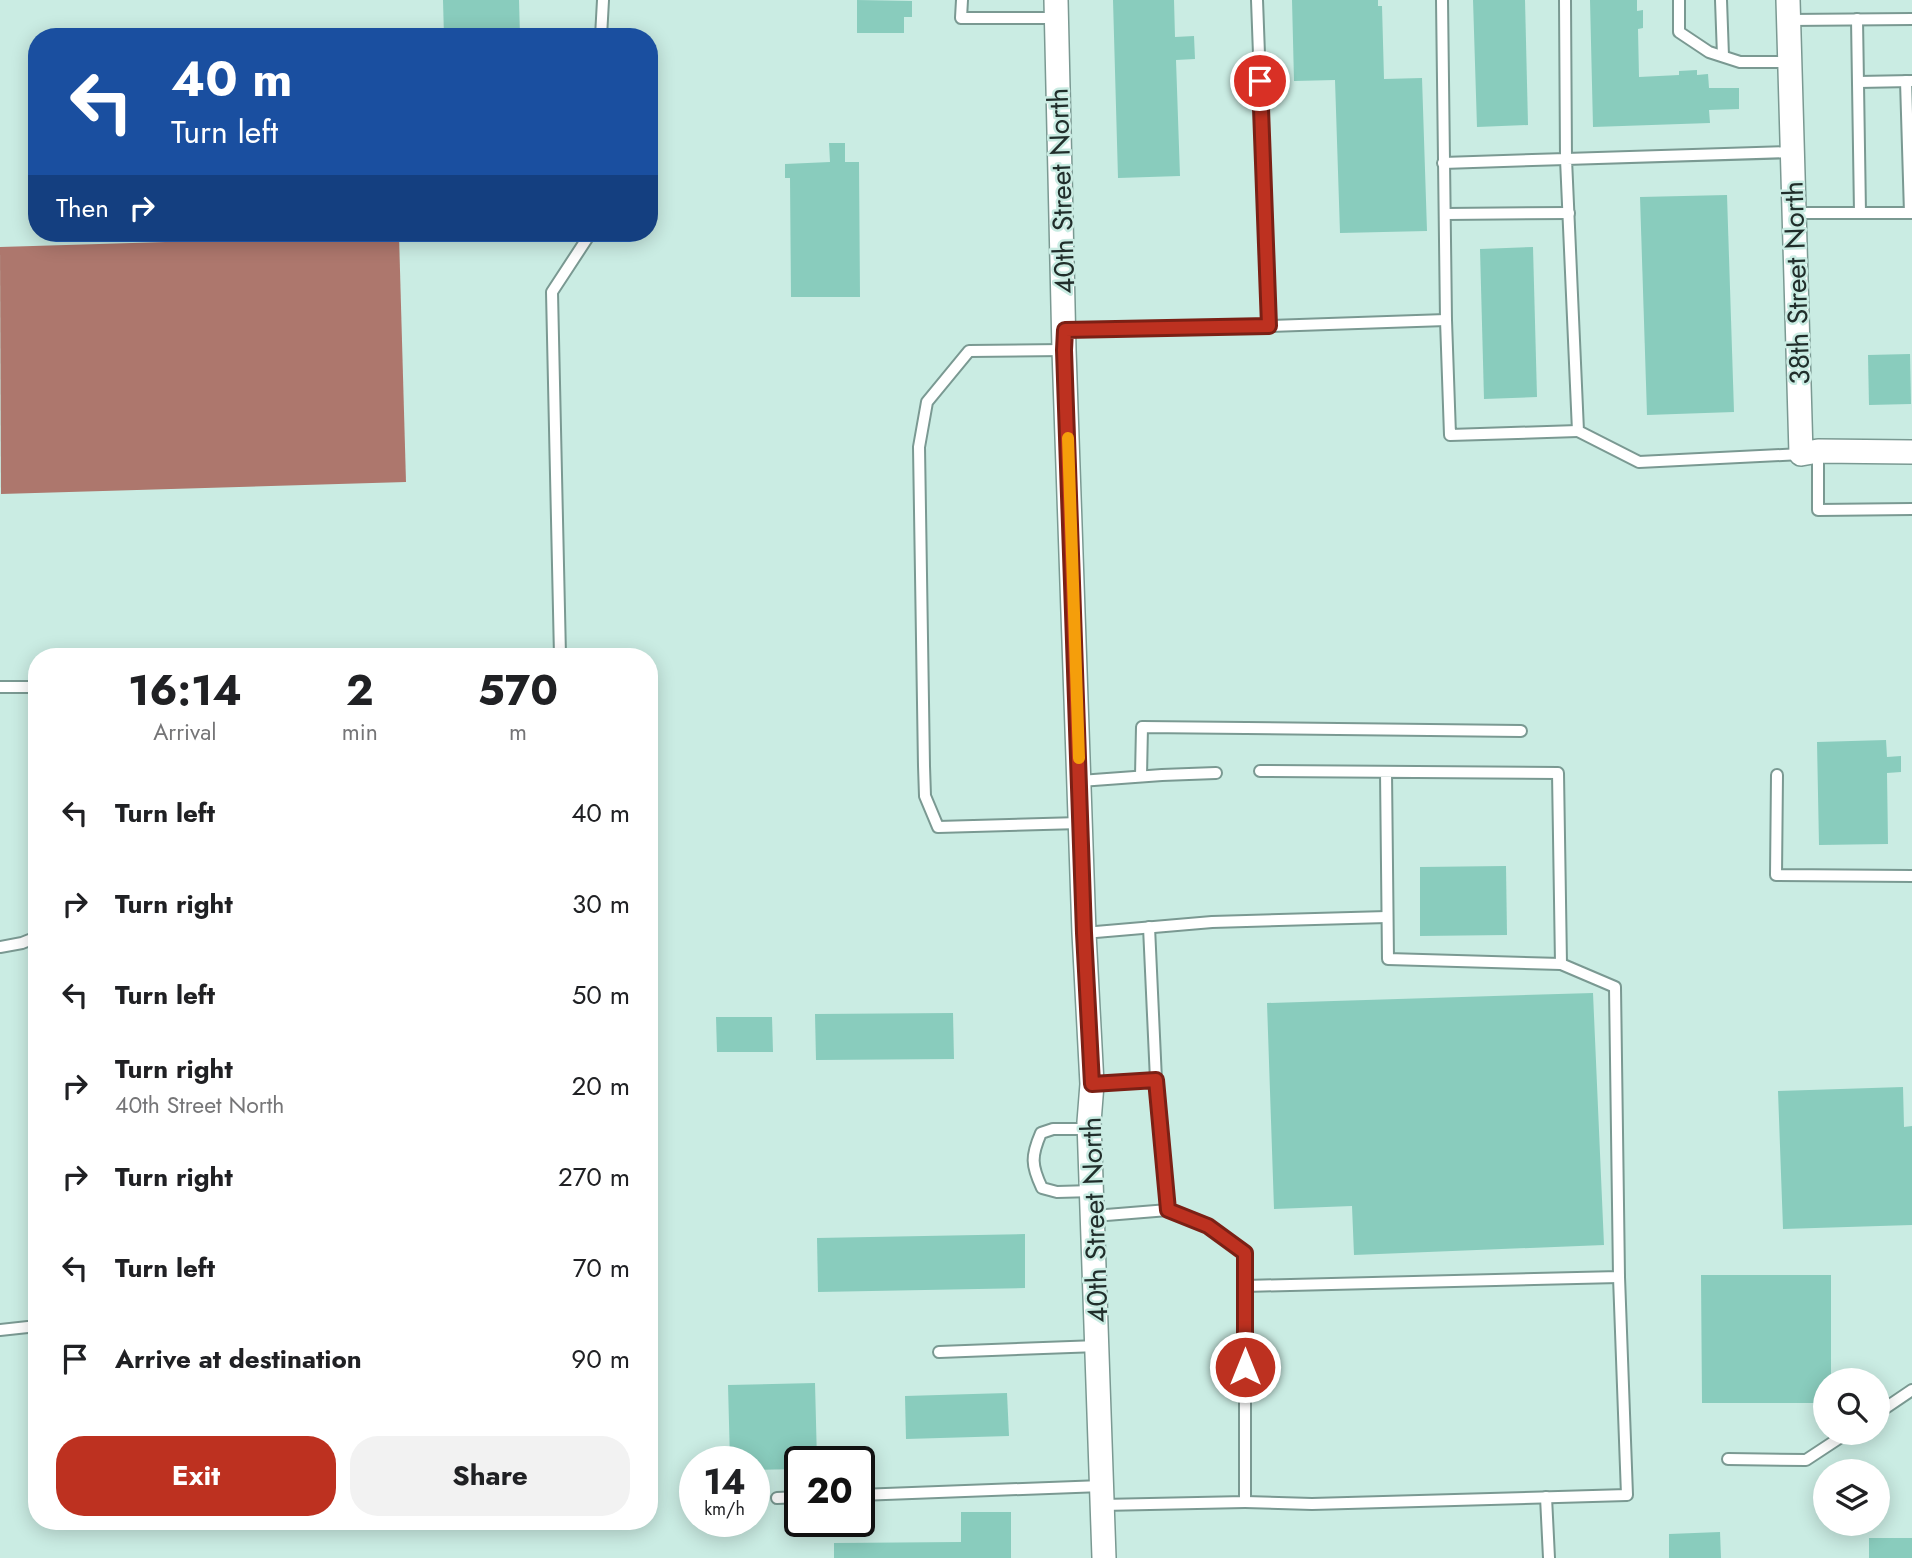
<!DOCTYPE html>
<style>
body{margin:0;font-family:Jost,sans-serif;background:#f2f2f2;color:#202124;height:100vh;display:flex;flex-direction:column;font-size:26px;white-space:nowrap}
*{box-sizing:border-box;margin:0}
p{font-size:23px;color:#757577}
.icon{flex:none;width:38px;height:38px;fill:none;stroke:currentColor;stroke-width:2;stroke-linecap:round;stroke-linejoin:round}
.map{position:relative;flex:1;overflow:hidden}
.panel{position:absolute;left:28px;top:648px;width:630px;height:882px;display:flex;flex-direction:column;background:#fff;border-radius:28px;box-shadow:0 4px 18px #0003}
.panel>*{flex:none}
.hud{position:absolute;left:28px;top:28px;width:630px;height:214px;border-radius:28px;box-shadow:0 4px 18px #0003;background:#1a4fa0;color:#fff;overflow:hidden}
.controls{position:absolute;left:1813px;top:1368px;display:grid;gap:14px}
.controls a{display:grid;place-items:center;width:77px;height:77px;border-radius:50%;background:#fff;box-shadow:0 4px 18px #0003;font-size:35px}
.speed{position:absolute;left:679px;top:1446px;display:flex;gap:14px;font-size:35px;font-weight:700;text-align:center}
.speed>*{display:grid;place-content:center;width:91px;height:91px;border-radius:50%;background:#fff;box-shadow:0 4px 18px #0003;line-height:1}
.speed small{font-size:18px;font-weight:400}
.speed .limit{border:4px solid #111;border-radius:10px;background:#fff;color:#111}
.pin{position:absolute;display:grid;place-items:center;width:60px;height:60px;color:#fff;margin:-30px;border:4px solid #fff;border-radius:50%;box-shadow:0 2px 7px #0007}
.me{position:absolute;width:77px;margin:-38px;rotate:0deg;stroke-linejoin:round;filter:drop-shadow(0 0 5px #0008)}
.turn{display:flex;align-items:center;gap:24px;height:147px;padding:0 28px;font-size:32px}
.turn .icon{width:91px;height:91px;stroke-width:2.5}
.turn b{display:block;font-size:49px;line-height:60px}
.then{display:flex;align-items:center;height:66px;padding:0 28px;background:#0003;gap:14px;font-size:26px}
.eta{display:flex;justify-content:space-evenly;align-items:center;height:119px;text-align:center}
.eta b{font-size:42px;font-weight:700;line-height:49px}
.cta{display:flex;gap:14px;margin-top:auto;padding:14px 28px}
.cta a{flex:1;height:80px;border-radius:28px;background:#bd3120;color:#fff;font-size:28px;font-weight:700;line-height:80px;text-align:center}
.cta a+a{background:#f2f2f2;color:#202124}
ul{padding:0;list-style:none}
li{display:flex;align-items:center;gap:21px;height:91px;padding:0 28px}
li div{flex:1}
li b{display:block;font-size:26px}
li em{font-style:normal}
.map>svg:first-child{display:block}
.water{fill:#ad776d}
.building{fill:#89ccbd}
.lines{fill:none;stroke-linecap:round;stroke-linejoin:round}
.lane-casing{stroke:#7a9992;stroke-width:14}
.street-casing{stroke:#7a9992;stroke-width:26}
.lane{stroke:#fff;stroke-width:10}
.street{stroke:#fff;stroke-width:23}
.route-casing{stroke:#7b2015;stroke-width:18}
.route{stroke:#bd3120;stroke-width:12}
.slow{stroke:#f59e0b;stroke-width:12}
.labels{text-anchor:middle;stroke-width:5;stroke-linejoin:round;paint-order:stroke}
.street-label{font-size:28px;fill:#212e2b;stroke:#caece3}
</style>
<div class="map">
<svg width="1912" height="1558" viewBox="0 0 1912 1558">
<rect width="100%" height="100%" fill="#caece3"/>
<polygon class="water" points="399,235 406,482 1,494 0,247"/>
<g class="building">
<polygon points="443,0 519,0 520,37 444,37"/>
<polygon points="857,0 912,1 912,17 904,17 904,33 857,33"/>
<polygon points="1113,0 1174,0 1175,37 1194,36 1195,59 1176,60 1180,176 1118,178"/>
<polygon points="1292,0 1378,0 1378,6 1382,6 1384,79 1422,78 1427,231 1340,233 1335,80 1294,81"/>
<polygon points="1473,0 1525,0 1528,125 1477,127"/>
<polygon points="1590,0 1637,0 1637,11 1643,10 1643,28 1638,29 1639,77 1679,75 1679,71 1697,70 1697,75 1708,74 1709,88 1739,88 1739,109 1709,110 1710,123 1593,127"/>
<polygon points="829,143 845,143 845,162 859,162 860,297 791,297 790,178 785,178 785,164 830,162"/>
<polygon points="1727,195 1734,412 1647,415 1640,197"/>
<polygon points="1533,247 1537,397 1484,399 1480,249"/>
<polygon points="1910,354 1911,404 1869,405 1868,355"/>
<polygon points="1886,740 1887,757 1901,756 1901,772 1887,773 1888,844 1819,845 1817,742"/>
<polygon points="1506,866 1507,935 1420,936 1420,867"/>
<polygon points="1593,993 1604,1245 1354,1255 1352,1206 1274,1209 1267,1003"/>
<polygon points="953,1013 954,1059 816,1060 815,1014"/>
<polygon points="716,1017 772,1017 773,1052 717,1052"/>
<polygon points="1903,1087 1904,1127 1912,1126 1912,1225 1783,1229 1778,1091"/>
<polygon points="1025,1234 1025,1288 818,1292 817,1238"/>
<polygon points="1701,1275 1831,1275 1831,1381 1825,1381 1825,1403 1702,1403"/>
<polygon points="815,1383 817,1461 800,1461 800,1469 754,1470 754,1461 730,1461 728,1385"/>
<polygon points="1007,1393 1009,1436 906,1439 905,1396"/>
<polygon points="961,1512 1011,1512 1011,1558 834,1558 834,1543 961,1542"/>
<polygon points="1720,1532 1721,1558 1669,1558 1669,1534"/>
<rect x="1869" y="1538" width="43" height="20"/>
</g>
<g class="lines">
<g class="lane-casing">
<g id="lane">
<polyline points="962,0 961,18 1056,18"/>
<polyline points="1442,0 1446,320 1450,435 1578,431"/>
<polyline points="1679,0 1679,32 1709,52 1740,62 1790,62"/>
<polyline points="1721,0 1723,56"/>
<polyline points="1857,19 1860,213"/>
<polyline points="1788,20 1912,19"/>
<polyline points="601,37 603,0"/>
<polyline points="1906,81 1910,213"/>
<polyline points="1858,82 1912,81"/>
<polyline points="1792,152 1566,159 1578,431 1639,462 1801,454"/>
<polyline points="1443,163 1566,159 1565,0"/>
<polyline points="1793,213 1912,213"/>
<polyline points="1445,214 1569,213"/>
<polyline points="1269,326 1446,320"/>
<polyline points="1065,330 1269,326 1257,0"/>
<polyline points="1064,350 969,351 927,402 919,447 924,766 925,796 938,827 1080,823"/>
<polyline points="1818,451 1818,510 1912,509"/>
<polyline points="560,656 552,292 588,237 589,233"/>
<polyline points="0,687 37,687"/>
<polyline points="1260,771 1558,773 1561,964 1388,959 1386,772"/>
<polyline points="1777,775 1776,875 1912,876"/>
<polyline points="1141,776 1142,727 1521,731"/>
<polyline points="1080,781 1162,775 1216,773"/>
<polyline points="1149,927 1156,1080"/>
<polyline points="1084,933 1212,922 1387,917"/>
<polyline points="0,947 22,943 37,937"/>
<polyline points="1092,1084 1156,1080 1168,1210 1094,1216"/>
<path d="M1089,1129h-36l-12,4c-10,23 -10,32 1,55l15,4 36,-1"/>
<polyline points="1245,1286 1619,1277 1615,987 1561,964"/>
<polyline points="0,1330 37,1326"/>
<polyline points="939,1352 1098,1346"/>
<polyline points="1878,1413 1912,1390"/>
<polyline points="1728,1459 1806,1460 1847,1433"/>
<polyline points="859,1495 1102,1486"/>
<polyline points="1546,1497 1549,1558"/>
<polyline points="777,1498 800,1497"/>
<polyline points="1245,1502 1312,1504 1627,1495 1619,1277"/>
<polyline points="1102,1505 1245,1502 1245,1253 1208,1226 1168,1210"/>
</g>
</g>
<g class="street-casing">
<g id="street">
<polyline points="1056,0 1064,350 1084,933 1092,1084 1089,1122 1104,1558"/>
<polyline points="1788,0 1801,454 1818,451 1912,452"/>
</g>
</g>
<use href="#lane" class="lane"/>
<use href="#street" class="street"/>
</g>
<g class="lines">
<g class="route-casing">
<polyline id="route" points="1245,1367 1245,1253 1208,1226 1168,1210 1156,1080 1092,1084 1084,933 1064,350 1065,330 1269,326 1260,81"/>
</g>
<use href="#route" class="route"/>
<polyline class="slow" points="1068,438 1079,758"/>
</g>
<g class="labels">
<g class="street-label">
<text transform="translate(1061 191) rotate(-92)" y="10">40th Street North</text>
<text transform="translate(1796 283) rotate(-92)" y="10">38th Street North</text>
<text transform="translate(1094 1220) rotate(-92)" y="10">40th Street North</text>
</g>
</g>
</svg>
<div class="controls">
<a><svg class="icon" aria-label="search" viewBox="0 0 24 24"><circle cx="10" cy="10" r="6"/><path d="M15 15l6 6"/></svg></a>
<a><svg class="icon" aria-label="layers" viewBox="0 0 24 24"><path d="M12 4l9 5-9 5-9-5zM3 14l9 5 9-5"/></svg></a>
</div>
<div class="speed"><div>14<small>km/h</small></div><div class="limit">20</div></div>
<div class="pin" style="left:1260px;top:81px;background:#d93025"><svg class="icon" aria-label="arrive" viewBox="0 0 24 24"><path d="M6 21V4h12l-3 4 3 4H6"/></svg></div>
<svg class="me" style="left:1245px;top:1367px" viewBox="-20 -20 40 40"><circle r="17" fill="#bd3120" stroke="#fff" stroke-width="3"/><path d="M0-11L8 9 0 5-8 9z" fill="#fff"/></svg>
<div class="hud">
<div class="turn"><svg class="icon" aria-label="left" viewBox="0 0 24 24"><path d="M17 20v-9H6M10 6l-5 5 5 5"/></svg><div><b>40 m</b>Turn left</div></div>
<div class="then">Then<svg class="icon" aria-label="right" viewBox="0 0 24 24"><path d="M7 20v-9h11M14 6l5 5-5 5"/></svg></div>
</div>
<section class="panel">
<div class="eta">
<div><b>16:14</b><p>Arrival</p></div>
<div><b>2</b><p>min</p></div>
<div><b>570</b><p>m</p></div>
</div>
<ul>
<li><svg class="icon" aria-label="left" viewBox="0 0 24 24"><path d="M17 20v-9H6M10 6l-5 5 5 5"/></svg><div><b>Turn left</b></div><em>40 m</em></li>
<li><svg class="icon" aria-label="right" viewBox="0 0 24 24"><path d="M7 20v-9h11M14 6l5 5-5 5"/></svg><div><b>Turn right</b></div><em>30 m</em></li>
<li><svg class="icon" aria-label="left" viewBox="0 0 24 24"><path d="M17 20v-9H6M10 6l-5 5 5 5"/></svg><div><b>Turn left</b></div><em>50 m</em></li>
<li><svg class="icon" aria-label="right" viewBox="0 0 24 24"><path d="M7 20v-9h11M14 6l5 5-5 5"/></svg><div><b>Turn right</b><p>40th Street North</p></div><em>20 m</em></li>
<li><svg class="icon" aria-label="right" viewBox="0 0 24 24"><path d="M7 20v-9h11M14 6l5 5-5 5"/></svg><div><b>Turn right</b></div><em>270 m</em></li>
<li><svg class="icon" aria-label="left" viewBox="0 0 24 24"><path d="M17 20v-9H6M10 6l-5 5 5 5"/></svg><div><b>Turn left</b></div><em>70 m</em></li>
<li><svg class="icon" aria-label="arrive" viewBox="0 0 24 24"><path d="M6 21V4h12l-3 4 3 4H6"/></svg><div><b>Arrive at destination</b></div><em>90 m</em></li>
</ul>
<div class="cta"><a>Exit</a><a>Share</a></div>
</section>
</div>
